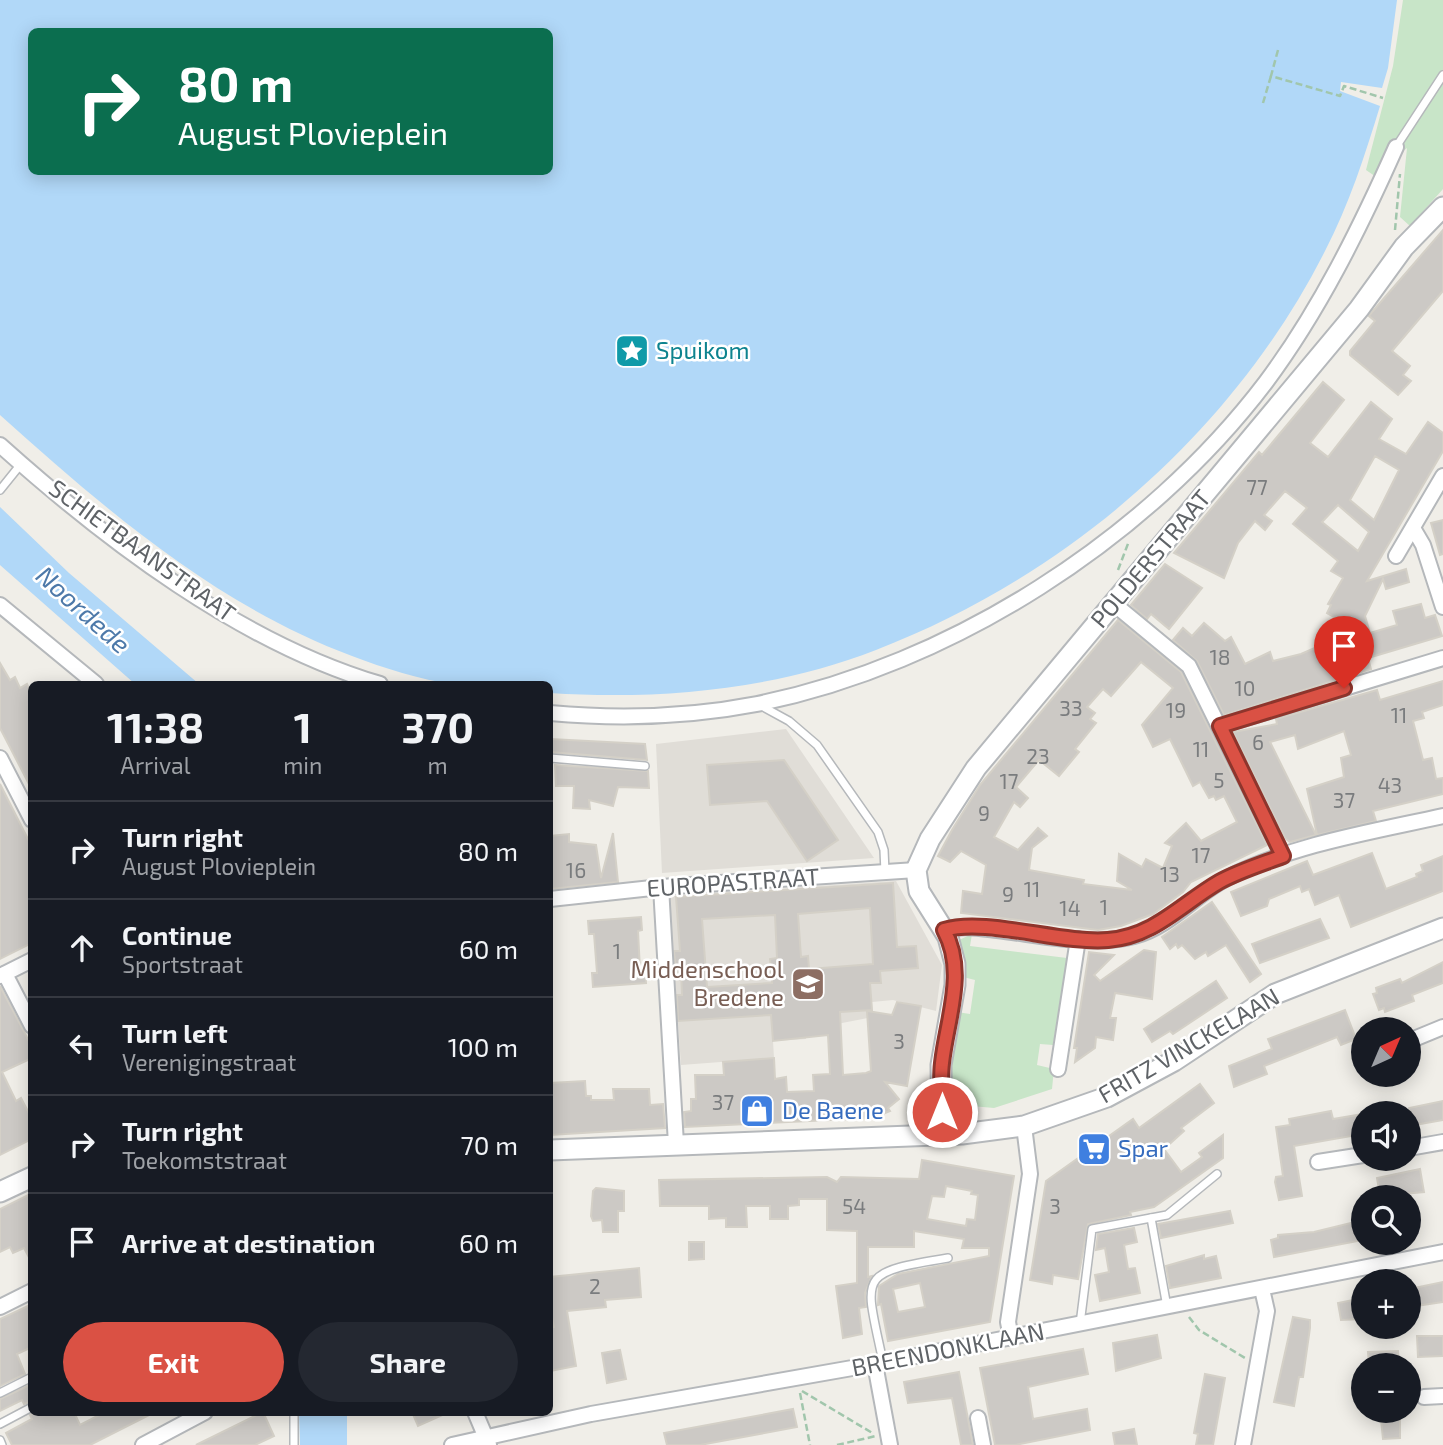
<!DOCTYPE html>
<meta charset="utf-8">
<style>
body{margin:0;font-family:"Exo 2",sans-serif;background:#242831;color:#f1f3f6;height:100vh;display:flex;flex-direction:column;font-size:26px;white-space:nowrap}
*{box-sizing:border-box;margin:0}
p{font-size:23px;color:#9ea1a6}
.icon{flex:none;width:38px;height:38px;fill:none;stroke:currentColor;stroke-width:2;stroke-linecap:round;stroke-linejoin:round}
.map{position:relative;flex:1;overflow:hidden}
.drawer{position:absolute;left:28px;top:681px;width:525px;height:735px;display:flex;flex-direction:column;background:#171b24;border-radius:10px;box-shadow:0 4px 18px #0003}
.drawer>*{flex:none}
.hud{position:absolute;left:28px;top:28px;width:525px;height:147px;border-radius:10px;box-shadow:0 4px 18px #0003;background:#0b6e4f;color:#fff;overflow:hidden}
.needle{width:46px;rotate:44deg}
.tools{position:absolute;left:1351px;top:1017px;display:grid;gap:14px}
.tools a{display:grid;place-items:center;width:70px;height:70px;border-radius:50%;background:#171b24;box-shadow:0 4px 18px #0003;font-size:35px}
.pin{position:absolute;display:grid;place-items:center;width:60px;height:60px;color:#fff;margin:-72px -30px;border-radius:50% 50% 50% 0;rotate:-45deg;box-shadow:0 0 7px #0007}
.pin .icon{rotate:45deg}
.me{position:absolute;width:77px;margin:-38px;rotate:0deg;stroke-linejoin:round;filter:drop-shadow(0 0 5px #0008)}
.turn{display:flex;align-items:center;gap:24px;height:147px;padding:0 35px;font-size:32px}
.turn .icon{width:91px;height:91px;stroke-width:2.5}
.turn b{display:block;font-size:49px;line-height:60px}
.eta{display:flex;justify-content:space-evenly;align-items:center;height:119px;text-align:center}
.eta b{font-size:42px;font-weight:700;line-height:49px}
.action{display:flex;gap:14px;margin-top:auto;padding:14px 35px}
.action a{flex:1;height:80px;border-radius:42px;background:#da5144;color:#fff;font-size:28px;font-weight:700;line-height:80px;text-align:center}
.action a+a{background:#242831;color:#f1f3f6}
ul{padding:0;list-style:none}
li{display:flex;align-items:center;gap:21px;height:98px;padding:0 35px;border-top:2px solid #363941}
li div{flex:1}
li b{display:block;font-size:26px}
li em{font-style:normal}
.map>svg:first-child{display:block}
.education{fill:#e0ddd7}
.green{fill:#c8e5c8}
.water{fill:#b1d8f8;fill-rule:evenodd}
.building{fill:#ccc9c5;stroke:#d4d0c7;stroke-width:2;fill-rule:evenodd}
.lines{fill:none;stroke-linecap:round;stroke-linejoin:round}
.service-casing{stroke:#b5b8bb;stroke-width:10}
.minor-casing{stroke:#b5b8bb;stroke-width:18}
.tertiary-casing{stroke:#b5b8bb;stroke-width:23}
.path{stroke:#a1c6ac;stroke-width:2.5;stroke-dasharray:7 3.5;stroke-linecap:butt}
.service{stroke:#fff;stroke-width:7}
.minor{stroke:#fff;stroke-width:14}
.tertiary{stroke:#fff;stroke-width:19}
.route-casing{stroke:#8e352c;stroke-width:18}
.route{stroke:#da5144;stroke-width:12}
.labels{text-anchor:middle;stroke-width:5;stroke-linejoin:round;paint-order:stroke}
.number-label{font-size:21px;fill:#7a7c7e}
.culture-label{font-size:24px;fill:#0d838f;stroke:#fff;text-anchor:start}
.street-label{font-size:24px;fill:#5f6367;stroke:#fff}
.education-label{font-size:24px;fill:#785e54;stroke:#fff;text-anchor:end}
.shop-label{font-size:24px;fill:#366cbe;stroke:#fff;text-anchor:start}
.water-label{font-size:26px;font-style:italic;fill:#4d79a9;stroke:#fff}
</style>
<div class="map">
<svg width="1443" height="1445" viewBox="0 0 1443 1445">
<rect width="100%" height="100%" fill="#f0eee8"/>
<g class="education">
<polygon points="786,729 874,858 662,873 656,744"/>
<polygon points="896,881 942,965 936,1011 893,1000 872,1002 873,1017 806,1030 806,1039 773,1041 774,1058 681,1065 669,896"/>
</g>
<g class="green">
<polygon points="1403,0 1443,0 1443,189 1410,226 1400,217 1407,148 1397,156 1385,183 1366,170 1393,66"/>
<polygon points="972,934 970,946 1067,958 1053,1045 1040,1044 1037,1065 1054,1069 1052,1089 994,1108 949,1104 949,1064 957,1012 970,1014 975,980 963,977 959,940"/>
</g>
<g class="water">
<path d="M0,0h1397l-9,68 -6,20 -41,-6 -1,9 40,15c-15,49 -31,99 -55,145 -92,182 -259,326 -449,399 -103,40 -217,50 -326,43v-9c-32,0 -65,4 -96,0 -34,-4 -70,-16 -102,-28 -136,-51 -245,-145 -352,-241zM32,32h518v140h-518z"/>
<polygon points="0,507 69,573 199,684 135,684 0,565"/>
<polygon points="299,1412 347,1412 347,1445 300,1445"/>
</g>
<g class="building">
<polygon points="1443,230 1443,291 1392,351 1410,366 1403,375 1411,381 1398,395 1350,355 1350,351 1375,321 1369,316 1373,311"/>
<path d="M1323,382l21,18 -34,43 18,14 43,-55 21,17 -13,20 27,15 22,-32 15,11v18l-76,130 39,-12 3,13 -23,7 -3,-10 -18,37 5,17 27,-8 -4,-14 28,-7 4,14 10,-3 7,21 -74,22 3,11 -147,46 -27,-54 -24,-21 10,-12 9,8 12,-13 21,18 6,-4 14,27 25,-12 3,9 28,-7 23,-10 -3,-8 27,-11 -21,-12 4,-8 -3,-1 15,-26 -12,-7 7,-10 -45,-37 14,-16 -22,-17 -21,24 8,6 -7,9 -10,-9 -17,22 -14,35 -50,-25 85,-101 3,3zM1375,456l24,14 -25,50 -24,-20zM1338,505l31,27 -11,19 -36,-29z"/>
<polygon points="1443,520 1443,554 1440,555 1431,523"/>
<polygon points="1165,564 1202,588 1169,629 1151,614 1147,619 1131,605"/>
<path d="M1118,620l63,52 86,173 -76,37 -8,10 -30,22 -32,12 -23,4 -137,-17 2,-22 19,3 4,-29 -25,-14 -11,11 -12,-6 14,-26 28,-45zM1141,662l32,26 -31,37 11,22 17,-8 23,47 7,-4 9,16 5,-2 2,4 8,-4 13,26 -36,19 -15,-18 -21,20 7,3 -9,22 -17,-9 -4,8 -23,-13 -2,27 15,9 -49,-6 1,-4 -55,-10 3,-22 15,-12 -9,-8 -20,22 -24,-13 20,-35 6,5 8,-9 -12,-11 23,-27 20,16 20,-24 -4,-3 21,-26 -6,-4 5,-6 -8,-6 16,-18 8,7z"/>
<polygon points="0,663 10,680 15,677 20,688 27,684 32,694 32,790 0,728"/>
<polygon points="1443,681 1443,705 1422,712 1424,718 1413,721 1423,760 1432,758 1436,779 1443,778 1443,794 1373,811 1376,821 1317,835 1307,789 1344,777 1341,758 1351,755 1344,731 1298,749 1295,735 1270,742 1316,835 1290,842 1285,838 1233,732 1277,724 1276,719 1377,690 1380,700"/>
<polygon points="550,739 645,744 647,760 550,752"/>
<polygon points="784,760 838,840 807,861 767,801 710,805 707,765"/>
<polygon points="555,765 648,771 649,788 618,787 613,806 589,800 590,809 573,808 574,786 556,786"/>
<polygon points="0,784 32,847 32,943 0,959"/>
<polygon points="613,833 618,882 550,889 550,836 569,834 569,842 596,845 601,878"/>
<polygon points="1372,853 1386,889 1417,877 1416,874 1423,871 1421,865 1443,856 1443,891 1351,927 1339,895 1315,905 1309,889 1302,892 1300,886 1269,899 1267,906 1241,916 1231,892 1307,861 1313,875"/>
<path d="M893,883l4,64 19,-1 2,22 -38,3 1,12h-11l2,27 -32,2 3,63 23,-2 5,-2 -4,-60 25,4 5,-13 24,4 -14,80 -22,-4 14,17 -11,9 2,3 -17,7 -188,9 -1,-15 7,-1v-12h5l-1,-24h29l-1,-13 51,-4 1,21 11,-2 1,15 27,-1 -1,-16 17,-1 -2,-39 -55,6 -2,-26 -93,6 -1,-26h5l-1,-23h-5l-2,-21h6l-4,-54zM870,908l3,56 -64,5 -1,-13 -7,1 -3,-43zM775,915l2,43 -7,1 2,24 -65,4 -5,-68z"/>
<polygon points="1212,902 1261,974 1250,982 1226,945 1208,956 1206,952 1195,959 1182,945 1178,948 1176,944 1170,949 1162,937"/>
<polygon points="641,917 642,930 638,931 640,970 645,970 646,983 593,987 592,973 597,973 594,934 589,934 588,921"/>
<polygon points="1320,919 1329,938 1260,963 1252,944"/>
<polygon points="1144,950 1156,952 1152,999 1115,993 1110,1018 1116,1018 1113,1040 1096,1037 1095,1048 1075,1062 1077,1048 1074,1048 1089,952 1114,955 1094,975 1100,981"/>
<polygon points="1443,962 1443,983 1412,995 1414,1001 1385,1012 1384,1008 1379,1010 1373,994 1377,993 1376,988 1400,979 1402,983"/>
<polygon points="1216,981 1227,998 1173,1034 1170,1031 1152,1042 1144,1029"/>
<polygon points="0,986 32,1047 32,1058 2,1072 16,1101 21,1098 32,1119 32,1139 0,1155"/>
<polygon points="1345,1010 1356,1039 1341,1045 1337,1037 1292,1055 1264,1066 1267,1074 1234,1087 1229,1066 1272,1049 1268,1039"/>
<polygon points="585,1081 586,1096 591,1096 591,1100 614,1100 613,1089 649,1089 650,1105 663,1104 665,1128 550,1135 550,1083"/>
<polygon points="1200,1084 1214,1103 1181,1128 1184,1131 1164,1149 1181,1172 1202,1157 1199,1153 1223,1135 1223,1158 1154,1207 1130,1212 1131,1215 1088,1224 1078,1279 1053,1275 1052,1284 1030,1280 1046,1181 1133,1119 1139,1128"/>
<polygon points="1443,1101 1443,1120 1409,1126 1409,1108"/>
<polygon points="1331,1111 1333,1119 1363,1114 1363,1134 1294,1146 1302,1196 1279,1200 1275,1182 1276,1177 1283,1176 1276,1127 1290,1125 1289,1119"/>
<path d="M922,1160l92,16 -24,146 -102,19 -7,-37 -3,1 1,-19 19,-12 91,-18v-8h-27l2,-9 -50,-8v16h-46v30l4,-1 -7,17 1,14 -7,1 3,26 -19,4 -7,-52 21,-3v-52l-30,-1v-31h-28v6l-11,1v13h-18v-13h-24l1,21h-21v-9l-17,1v-13h-49l-1,-26 168,-3 10,5 4,-5 78,2zM946,1186l26,5 -1,3 7,1 -3,25 -8,-1 -1,7 -39,-7 5,-23 12,1zM920,1283l5,24 -27,5 -5,-23z"/>
<polygon points="1420,1169 1424,1192 1380,1196 1377,1178"/>
<polygon points="596,1188 624,1191 624,1211 618,1211 618,1232 603,1232 602,1220 593,1221 591,1216 593,1191"/>
<polygon points="32,1193 32,1263 24,1248 13,1253 10,1247 0,1252 0,1209"/>
<polygon points="1230,1211 1233,1223 1161,1238 1158,1224"/>
<polygon points="1363,1220 1363,1240 1274,1257 1271,1240 1278,1238 1278,1235 1314,1232"/>
<polygon points="1134,1228 1137,1242 1124,1245 1128,1269 1135,1268 1140,1293 1100,1301 1095,1275 1109,1272 1105,1248 1096,1250 1098,1234"/>
<polygon points="689,1242 704,1242 704,1259 689,1260"/>
<polygon points="1204,1255 1204,1259 1216,1256 1221,1278 1170,1288 1166,1266"/>
<polygon points="639,1268 641,1297 605,1300 606,1307 567,1311 576,1366 550,1371 550,1328 554,1327 550,1308 550,1277"/>
<polygon points="1443,1282 1443,1302 1409,1307 1409,1289"/>
<polygon points="1363,1298 1363,1319 1341,1320 1338,1303"/>
<polygon points="32,1304 32,1347 17,1354 25,1374 0,1386 0,1319"/>
<polygon points="1293,1317 1310,1320 1310,1328 1303,1377 1299,1377 1294,1406 1274,1402"/>
<polygon points="1157,1335 1161,1358 1116,1371 1113,1343"/>
<polygon points="1417,1336 1443,1336 1443,1356 1418,1357"/>
<polygon points="1083,1349 1088,1374 1028,1387 1033,1419 1087,1409 1090,1430 1015,1445 995,1445 980,1368"/>
<polygon points="620,1350 626,1379 607,1383 602,1353"/>
<polygon points="1398,1351 1399,1365 1369,1365 1368,1352"/>
<polygon points="959,1372 973,1445 961,1445 952,1398 908,1403 904,1382"/>
<polygon points="1205,1374 1225,1378 1213,1445 1196,1445 1198,1434 1194,1433"/>
<polygon points="30,1385 32,1401 24,1404 22,1400 0,1411 0,1399"/>
<polygon points="793,1409 797,1427 700,1445 667,1445 664,1433"/>
<polygon points="1380,1410 1400,1410 1400,1438 1383,1439"/>
<polygon points="35,1412 74,1412 80,1425 105,1412 155,1412 90,1445 12,1445 6,1433 32,1419 30,1415"/>
<polygon points="263,1412 274,1436 255,1445 196,1445"/>
<polygon points="412,1412 449,1412 418,1426"/>
<polygon points="1134,1429 1137,1445 1115,1445 1113,1433"/>
</g>
<g class="lines">
<g class="service-casing">
<g id="service">
<polyline points="1396,147 1443,75"/>
<polyline points="0,490 21,464"/>
<polyline points="758,704 789,721 817,745 878,832 884,850 885,872"/>
<polyline points="550,758 645,766"/>
<polyline points="1151,1218 1167,1307"/>
<polyline points="1080,1324 1092,1229 1167,1215 1217,1174"/>
<path d="M883,1362c-18,-87 -28,-89 65,-104"/>
<polyline points="0,1393 32,1377"/>
<polyline points="0,1424 32,1407"/>
<polyline points="0,1440 2,1445"/>
<polyline points="294,1445 294,1412"/>
</g>
</g>
<g class="minor-casing">
<g id="minor">
<path d="M0,445c107,96 241,198 380,239"/>
<polyline points="1413,528 1423,545 1443,607"/>
<polyline points="1396,556 1443,476"/>
<polyline points="1114,604 1189,666 1283,856"/>
<polyline points="0,605 96,684"/>
<path d="M550,713c67,6 140,4 207,-9 194,-39 390,-165 509,-322 53,-71 94,-154 130,-235"/>
<polyline points="1220,726 1443,658"/>
<polyline points="0,758 32,820"/>
<polyline points="661,887 676,1144"/>
<polyline points="550,899 661,887 916,870"/>
<path d="M944,930c17,-5 35,-2 53,0 43,5 94,17 137,6 36,-9 62,-43 95,-59 66,-33 142,-45 214,-61"/>
<polyline points="5,974 32,1026"/>
<polyline points="0,976 32,960"/>
<polyline points="1409,1041 1443,1027"/>
<polyline points="1058,1069 1078,939"/>
<polyline points="1409,1148 1443,1142"/>
<polyline points="1318,1162 1363,1155"/>
<polyline points="0,1307 32,1291"/>
<polyline points="1011,1338 1008,1322 1030,1174 1024,1126"/>
<polyline points="875,1364 890,1445"/>
<polyline points="1424,1397 1443,1396"/>
<polyline points="475,1412 489,1445"/>
<polyline points="978,1418 983,1445"/>
<polyline points="143,1445 205,1412"/>
<polyline points="452,1445 591,1414 875,1364 1443,1252"/>
<polyline points="1243,1445 1267,1311 1262,1289"/>
</g>
</g>
<g class="tertiary-casing">
<g id="tertiary">
<polyline points="942,1135 941,1065 955,985 955,964 948,937 919,891 916,870 930,839 976,768 1359,309 1404,247 1443,207"/>
<polyline points="550,1150 962,1134 1024,1126 1107,1097 1174,1061 1275,994 1443,928"/>
<polyline points="0,1192 32,1177"/>
</g>
</g>
<g class="path">
<polyline points="1278,50 1271,76 1340,96 1344,86 1383,98"/>
<polyline points="1263,103 1271,76"/>
<polyline points="1395,230 1400,174"/>
<polyline points="1118,570 1129,541"/>
<polyline points="1189,1317 1199,1330 1245,1358"/>
<polyline points="802,1391 874,1434"/>
<polyline points="800,1393 810,1445"/>
<polyline points="837,1445 876,1436"/>
</g>
<use href="#service" class="service"/>
<use href="#minor" class="minor"/>
<use href="#tertiary" class="tertiary"/>
</g>
<g class="lines">
<g class="route-casing">
<path id="route" d="M942,1112c0,-16 -2,-33 0,-49 5,-45 25,-91 2,-133 41,-13 117,14 164,10 47,-4 73,-36 111,-58 20,-11 43,-18 64,-26l-63,-130 124,-38"/>
</g>
<use href="#route" class="route"/>
</g>
<defs>
<g id="sight-square" transform="scale(1.75)"><rect x="-9" y="-9" width="18" height="18" rx="4" fill="#0f9aa8" stroke="#fff"/><path d="M0-6L1.8-2.2L6-1.7L2.9 1.2L3.7 5.4L0 3.3L-3.7 5.4L-2.9 1.2L-6-1.7L-1.8-2.2Z" fill="#fff"/></g>
<g id="school-square" transform="scale(1.75)"><rect x="-9" y="-9" width="18" height="18" rx="4" fill="#8d6e63" stroke="#fff"/><path d="M0-5L7-2L0 1L-7-2ZM-4 1L0 2.5L4 1V4Q0 6-4 4Z" fill="#fff"/></g>
<g id="shop-square" transform="scale(1.75)"><rect x="-9" y="-9" width="18" height="18" rx="4" fill="#3f7fe0" stroke="#fff"/><path d="M-5-2.5h2.3a2.7 3.5 0 0 1 5.4 0H5L5.5 6h-11ZM-1.5-2.5h3a1.5 2.3 0 0 0-3 0Z" fill="#fff"/></g>
<g id="supermarket-square" transform="scale(1.75)"><rect x="-9" y="-9" width="18" height="18" rx="4" fill="#3f7fe0" stroke="#fff"/><path d="M-6-5.5h2.5l.6 2H6L4.5 2H-2.5L-4.4-4H-6ZM-1.5 3.2a1.3 1.3 0 1 0 .1 0ZM3 3.2a1.3 1.3 0 1 0 .1 0Z" fill="#fff"/></g>
</defs>
<g fill-rule="evenodd">
<use href="#sight-square" x="632" y="351"/>
<use href="#school-square" x="808" y="984"/>
<use href="#shop-square" x="757" y="1111"/>
<use href="#supermarket-square" x="1094" y="1149"/>
</g>
<g class="labels">
<g class="number-label">
<text x="1257" y="495">77</text>
<text x="1220" y="665">18</text>
<text x="1245" y="696">10</text>
<text x="1071" y="716">33</text>
<text x="1176" y="718">19</text>
<text x="1399" y="723">11</text>
<text x="1258" y="750">6</text>
<text x="1201" y="757">11</text>
<text x="1038" y="764">23</text>
<text x="1219" y="788">5</text>
<text x="1009" y="789">17</text>
<text x="1390" y="793">43</text>
<text x="1344" y="808">37</text>
<text x="984" y="821">9</text>
<text x="1201" y="863">17</text>
<text x="576" y="878">16</text>
<text x="1170" y="882">13</text>
<text x="1032" y="897">11</text>
<text x="1008" y="902">9</text>
<text x="1104" y="915">1</text>
<text x="1070" y="916">14</text>
<text x="617" y="959">1</text>
<text x="899" y="1049">3</text>
<text x="723" y="1110">37</text>
<text x="854" y="1214">54</text>
<text x="1055" y="1214">3</text>
<text x="595" y="1294">2</text>
</g>
<g class="culture-label">
<text x="656" y="359">Spuikom</text>
</g>
<g class="street-label">
<text transform="translate(142 551) rotate(36)" y="8">SCHIETBAANSTRAAT</text>
<text transform="translate(1151 559) rotate(-50)" y="8">POLDERSTRAAT</text>
<text transform="translate(733 883) rotate(-4)" y="8">EUROPASTRAAT</text>
<text transform="translate(1189 1046) rotate(-30)" y="8">FRITZ VINCKELAAN</text>
<text transform="translate(948 1350) rotate(-11)" y="8">BREENDONKLAAN</text>
</g>
<g class="education-label">
<text x="784" y="978">Middenschool<tspan x="784" dy="28">Bredene</tspan></text>
</g>
<g class="shop-label">
<text x="782" y="1119">De Baene</text>
<text x="1118" y="1157">Spar</text>
</g>
<g class="water-label">
<text transform="translate(83 610) rotate(42)" y="9">Noordede</text>
</g>
</g>
</svg>
<div class="tools">
<a><svg class="needle" viewBox="-14 -14 28 28"><path d="M0-13l5 13h-10z" fill="#e53935"/><path d="M0 13l5-13h-10z" fill="#9ea1a6"/></svg></a>
<a><svg class="icon" aria-label="sound" viewBox="0 0 24 24"><path d="M4 9h4l5-4v14l-5-4H4zM17 9q2 3 0 6"/></svg></a>
<a><svg class="icon" aria-label="search" viewBox="0 0 24 24"><circle cx="10" cy="10" r="6"/><path d="M15 15l6 6"/></svg></a>
<a>+</a>
<a>−</a>
</div>
<div class="pin" style="left:1344px;top:688px;background:#d93025"><svg class="icon" aria-label="arrive" viewBox="0 0 24 24"><path d="M6 21V4h12l-3 4 3 4H6"/></svg></div>
<svg class="me" style="left:942px;top:1112px" viewBox="-20 -20 40 40"><circle r="17" fill="#da5144" stroke="#fff" stroke-width="3"/><path d="M0-11L8 9 0 5-8 9z" fill="#fff"/></svg>
<div class="hud">
<div class="turn"><svg class="icon" aria-label="right" viewBox="0 0 24 24"><path d="M7 20v-9h11M14 6l5 5-5 5"/></svg><div><b>80 m</b>August Plovieplein</div></div>
</div>
<section class="drawer">
<div class="eta">
<div><b>11:38</b><p>Arrival</p></div>
<div><b>1</b><p>min</p></div>
<div><b>370</b><p>m</p></div>
</div>
<ul>
<li><svg class="icon" aria-label="right" viewBox="0 0 24 24"><path d="M7 20v-9h11M14 6l5 5-5 5"/></svg><div><b>Turn right</b><p>August Plovieplein</p></div><em>80 m</em></li>
<li><svg class="icon" aria-label="ahead" viewBox="0 0 24 24"><path d="M12 20V5M6 11l6-6 6 6"/></svg><div><b>Continue</b><p>Sportstraat</p></div><em>60 m</em></li>
<li><svg class="icon" aria-label="left" viewBox="0 0 24 24"><path d="M17 20v-9H6M10 6l-5 5 5 5"/></svg><div><b>Turn left</b><p>Verenigingstraat</p></div><em>100 m</em></li>
<li><svg class="icon" aria-label="right" viewBox="0 0 24 24"><path d="M7 20v-9h11M14 6l5 5-5 5"/></svg><div><b>Turn right</b><p>Toekomststraat</p></div><em>70 m</em></li>
<li><svg class="icon" aria-label="arrive" viewBox="0 0 24 24"><path d="M6 21V4h12l-3 4 3 4H6"/></svg><div><b>Arrive at destination</b></div><em>60 m</em></li>
</ul>
<div class="action"><a>Exit</a><a>Share</a></div>
</section>
</div>
